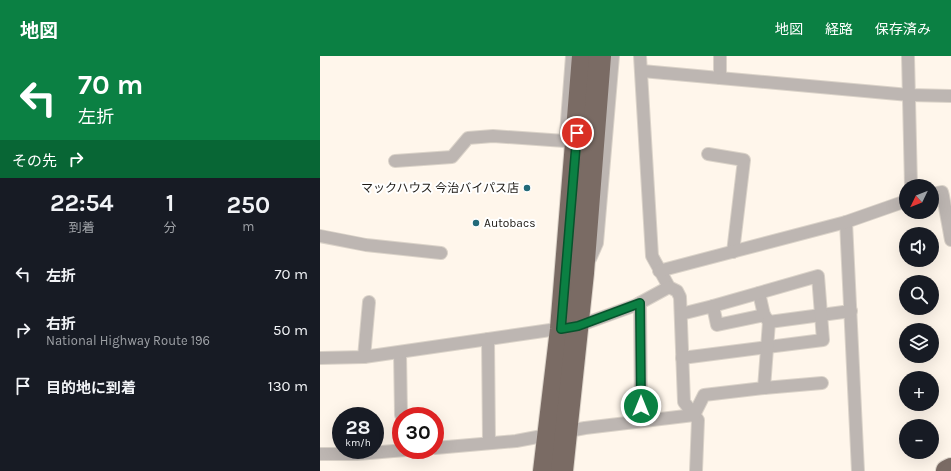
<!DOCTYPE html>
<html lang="ja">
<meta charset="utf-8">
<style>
body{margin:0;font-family:Karla,"Noto Sans JP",sans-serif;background:#20242c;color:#f1f3f6;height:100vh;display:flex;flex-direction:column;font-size:15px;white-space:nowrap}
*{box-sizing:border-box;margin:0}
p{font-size:13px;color:#9ea1a6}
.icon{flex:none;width:22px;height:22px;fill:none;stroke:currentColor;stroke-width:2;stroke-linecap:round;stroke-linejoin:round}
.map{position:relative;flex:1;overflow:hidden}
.sheet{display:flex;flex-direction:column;background:#171b24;width:320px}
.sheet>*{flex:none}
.guide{background:#0b8043;color:#fff;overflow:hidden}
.needle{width:26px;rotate:227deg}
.controls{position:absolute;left:579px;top:123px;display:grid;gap:8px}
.controls a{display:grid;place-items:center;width:40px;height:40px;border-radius:50%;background:#171b24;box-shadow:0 4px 16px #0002;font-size:20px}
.speed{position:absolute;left:12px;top:351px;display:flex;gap:8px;font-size:20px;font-weight:700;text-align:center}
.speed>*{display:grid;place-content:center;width:52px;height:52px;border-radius:50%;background:#171b24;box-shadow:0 4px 16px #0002;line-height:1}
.speed small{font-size:10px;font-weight:400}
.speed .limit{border:6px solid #d22;background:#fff;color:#111}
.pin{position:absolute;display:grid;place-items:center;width:34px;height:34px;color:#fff;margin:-17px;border:2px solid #fff;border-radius:50%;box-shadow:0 1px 4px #0007}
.me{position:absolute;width:44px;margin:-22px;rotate:0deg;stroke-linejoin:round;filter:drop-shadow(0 0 3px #0008)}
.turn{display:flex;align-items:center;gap:14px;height:84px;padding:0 12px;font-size:18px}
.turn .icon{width:52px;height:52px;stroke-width:2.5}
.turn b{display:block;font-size:28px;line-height:34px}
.then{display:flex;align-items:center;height:38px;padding:0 12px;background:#0003;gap:8px;font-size:15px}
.eta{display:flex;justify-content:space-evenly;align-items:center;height:68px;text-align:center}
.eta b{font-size:24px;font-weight:700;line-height:28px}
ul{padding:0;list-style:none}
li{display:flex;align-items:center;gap:12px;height:56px;padding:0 12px}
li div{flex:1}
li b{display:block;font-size:15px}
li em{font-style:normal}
header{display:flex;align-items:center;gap:24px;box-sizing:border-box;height:56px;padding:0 20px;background:#0b8043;color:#fff}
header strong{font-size:19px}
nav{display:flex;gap:22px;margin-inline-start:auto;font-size:14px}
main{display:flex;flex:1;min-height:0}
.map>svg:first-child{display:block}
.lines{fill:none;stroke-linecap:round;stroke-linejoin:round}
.street-casing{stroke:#dbd3c9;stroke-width:14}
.highway-casing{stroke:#dbd3c9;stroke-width:24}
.street{stroke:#bdb6b2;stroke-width:12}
.highway{stroke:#7a6b64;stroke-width:22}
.route-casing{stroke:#07532c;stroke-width:10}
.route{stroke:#0b8043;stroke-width:7}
.poi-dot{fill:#226978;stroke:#fff;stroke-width:1.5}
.labels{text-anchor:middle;stroke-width:4;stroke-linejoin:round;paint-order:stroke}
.poi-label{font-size:12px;fill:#1e1a15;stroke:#fff;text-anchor:end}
</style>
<header>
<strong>地図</strong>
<nav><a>地図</a><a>経路</a><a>保存済み</a></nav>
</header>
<main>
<section class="sheet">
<div class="guide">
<div class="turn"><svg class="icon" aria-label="left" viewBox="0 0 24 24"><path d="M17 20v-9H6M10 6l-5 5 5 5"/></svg><div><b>70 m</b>左折</div></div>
<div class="then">その先<svg class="icon" aria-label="right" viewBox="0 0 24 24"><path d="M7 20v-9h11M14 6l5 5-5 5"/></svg></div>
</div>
<div class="eta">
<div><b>22:54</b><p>到着</p></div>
<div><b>1</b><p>分</p></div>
<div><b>250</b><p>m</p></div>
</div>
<ul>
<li><svg class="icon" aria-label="left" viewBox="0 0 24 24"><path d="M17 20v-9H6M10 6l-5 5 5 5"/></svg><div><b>左折</b></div><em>70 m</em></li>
<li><svg class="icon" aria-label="right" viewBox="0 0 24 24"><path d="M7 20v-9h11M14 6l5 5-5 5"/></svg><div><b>右折</b><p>National Highway Route 196</p></div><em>50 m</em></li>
<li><svg class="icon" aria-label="arrive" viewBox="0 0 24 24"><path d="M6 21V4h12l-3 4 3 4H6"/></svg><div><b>目的地に到着</b></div><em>130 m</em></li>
</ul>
</section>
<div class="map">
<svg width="631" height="415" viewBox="0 0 631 415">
<rect width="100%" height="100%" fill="#fff6eb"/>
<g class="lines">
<g class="street-casing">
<g id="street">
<polyline points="320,0 332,200 349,231 357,235 360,241 364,346 378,364 376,415"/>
<polyline points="400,0 400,22"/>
<polyline points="588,0 591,130"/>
<polyline points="322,15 589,39 631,40"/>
<polyline points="246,78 252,0"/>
<polyline points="388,98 424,104 413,196"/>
<polyline points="75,105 132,101 148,82 173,80 245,85"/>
<polyline points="612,138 622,136 623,140 631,184"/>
<polyline points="526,166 538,415"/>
<polyline points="0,180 46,189 121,197"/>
<polyline points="270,203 277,187 293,0"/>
<polyline points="339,215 526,166 586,145"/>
<polyline points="439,237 444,259"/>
<polyline points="320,247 321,365"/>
<polyline points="361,258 393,250 397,269 444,259 449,266 531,255"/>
<polyline points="168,283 169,387"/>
<polyline points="80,296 81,359"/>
<polyline points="44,301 49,246"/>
<polyline points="0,302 44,301 258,270 316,249 349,231"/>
<polyline points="362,302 503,284 498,220 393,250"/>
<polyline points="444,332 502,327"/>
<polyline points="115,392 196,385 265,372 374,359 384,339 444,332 449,266"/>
<polyline points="0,398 37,398 86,394"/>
</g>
</g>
<g class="highway-casing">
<g id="highway">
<polyline points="224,415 241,273 263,0"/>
<polyline points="242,415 263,217 280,0"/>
<polyline points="627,415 631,413"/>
</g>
</g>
<use href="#street" class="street"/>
<use href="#highway" class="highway"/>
</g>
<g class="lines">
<g class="route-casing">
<polyline id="route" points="257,77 241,273 258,270 320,247 321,350"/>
</g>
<use href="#route" class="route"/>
</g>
<g class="poi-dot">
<circle cx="207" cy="132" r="4"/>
<circle cx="156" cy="167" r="4"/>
</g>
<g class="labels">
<g class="poi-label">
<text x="199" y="136">マックハウス 今治バイパス店</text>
<text x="164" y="171" text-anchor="start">Autobacs</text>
</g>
</g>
</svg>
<div class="controls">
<a><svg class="needle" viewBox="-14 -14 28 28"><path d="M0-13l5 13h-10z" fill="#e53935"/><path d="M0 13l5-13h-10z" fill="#9ea1a6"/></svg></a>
<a><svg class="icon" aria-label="sound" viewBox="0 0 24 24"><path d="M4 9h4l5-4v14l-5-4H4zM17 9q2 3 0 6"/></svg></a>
<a><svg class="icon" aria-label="search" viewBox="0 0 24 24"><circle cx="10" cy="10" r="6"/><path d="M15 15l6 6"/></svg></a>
<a><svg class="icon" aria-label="layers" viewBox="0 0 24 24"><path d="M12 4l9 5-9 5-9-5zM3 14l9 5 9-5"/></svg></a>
<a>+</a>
<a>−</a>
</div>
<div class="speed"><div>28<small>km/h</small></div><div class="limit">30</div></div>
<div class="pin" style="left:257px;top:77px;background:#d93025"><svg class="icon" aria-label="arrive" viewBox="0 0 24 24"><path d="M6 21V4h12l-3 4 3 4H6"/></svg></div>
<svg class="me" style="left:321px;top:350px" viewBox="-20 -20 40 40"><circle r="17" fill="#0b8043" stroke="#fff" stroke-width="3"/><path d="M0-11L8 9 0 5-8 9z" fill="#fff"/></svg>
</div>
</main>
